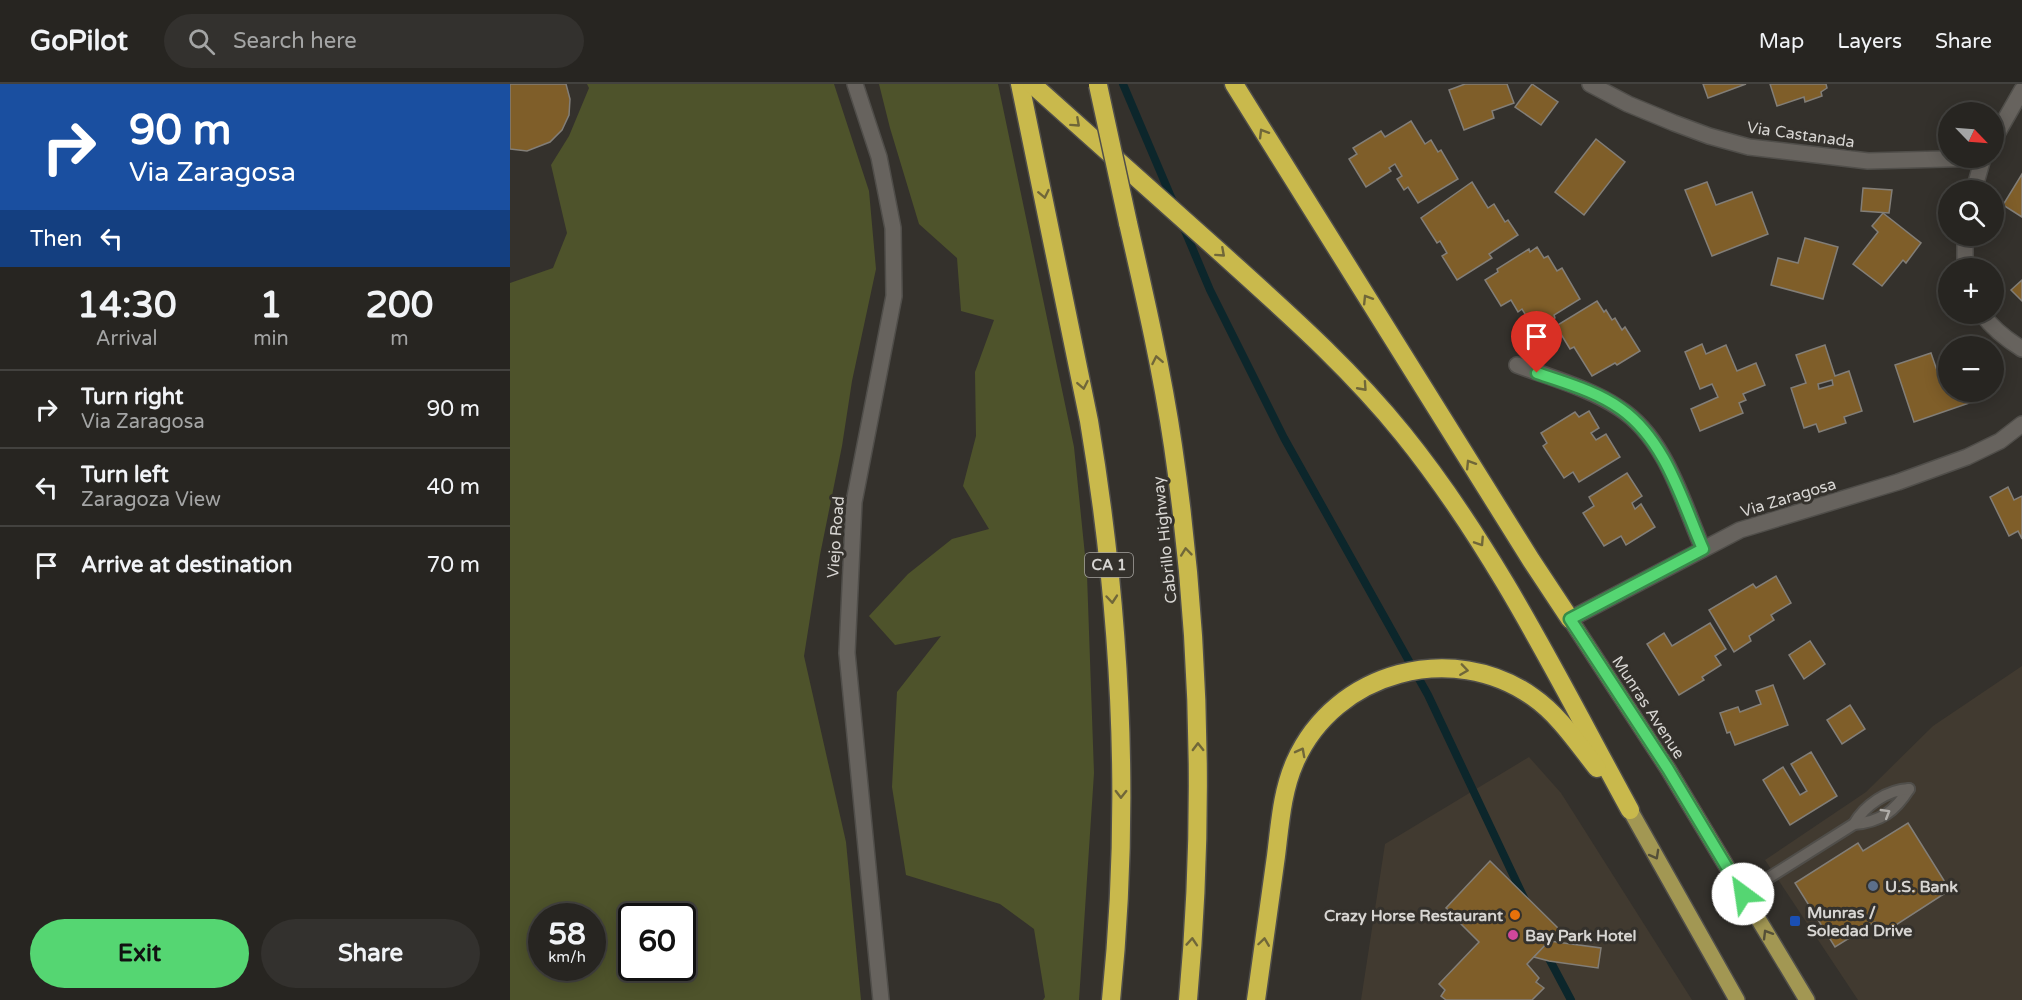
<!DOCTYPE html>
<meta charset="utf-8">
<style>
body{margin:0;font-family:"Varela Round",sans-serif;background:#33312e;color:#f1f3f6;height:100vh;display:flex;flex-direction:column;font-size:22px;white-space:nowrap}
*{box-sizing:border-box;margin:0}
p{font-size:20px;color:#a4a5a5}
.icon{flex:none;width:33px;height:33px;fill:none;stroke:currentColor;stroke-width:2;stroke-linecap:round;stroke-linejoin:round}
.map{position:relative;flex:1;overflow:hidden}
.side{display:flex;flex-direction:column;background:#272521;width:510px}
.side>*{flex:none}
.banner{background:#1a4fa0;color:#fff;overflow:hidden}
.needle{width:39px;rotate:115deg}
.tools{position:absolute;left:1428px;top:18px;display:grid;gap:12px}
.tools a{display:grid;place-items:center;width:66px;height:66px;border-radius:50%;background:#272521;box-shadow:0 3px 15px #0003,0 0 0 2px #43423f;font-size:30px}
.speed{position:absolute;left:18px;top:819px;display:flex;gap:12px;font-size:30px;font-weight:700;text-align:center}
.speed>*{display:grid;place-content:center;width:78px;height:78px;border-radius:50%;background:#272521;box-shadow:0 3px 15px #0003,0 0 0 2px #43423f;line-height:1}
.speed small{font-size:15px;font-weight:400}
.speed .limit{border:3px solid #111;border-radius:9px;background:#fff;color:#111}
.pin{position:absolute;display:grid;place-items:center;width:51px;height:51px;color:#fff;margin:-62px -26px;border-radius:50% 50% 50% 0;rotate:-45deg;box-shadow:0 0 6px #0007}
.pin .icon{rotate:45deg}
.me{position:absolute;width:66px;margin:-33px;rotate:329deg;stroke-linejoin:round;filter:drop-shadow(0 0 4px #0008)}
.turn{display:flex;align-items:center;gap:21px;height:126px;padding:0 30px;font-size:27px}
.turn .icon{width:78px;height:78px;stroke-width:2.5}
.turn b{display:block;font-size:42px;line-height:51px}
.then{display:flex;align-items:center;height:57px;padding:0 30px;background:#0003;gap:12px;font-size:22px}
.eta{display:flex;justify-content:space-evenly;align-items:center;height:102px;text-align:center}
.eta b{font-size:36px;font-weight:800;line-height:42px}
.cta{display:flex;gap:12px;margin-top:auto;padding:12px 30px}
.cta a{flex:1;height:69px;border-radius:36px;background:#55d672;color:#111;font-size:24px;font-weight:800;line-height:69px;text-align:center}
.cta a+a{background:#33312e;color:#f1f3f6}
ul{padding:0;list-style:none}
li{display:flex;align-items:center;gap:18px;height:78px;padding:0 30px;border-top:2px solid #43423f}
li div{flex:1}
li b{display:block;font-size:22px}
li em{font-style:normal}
header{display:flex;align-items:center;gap:36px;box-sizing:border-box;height:84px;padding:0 30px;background:#272521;border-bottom:2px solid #43423f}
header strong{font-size:28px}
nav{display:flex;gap:33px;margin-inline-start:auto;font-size:21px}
.search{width:420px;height:54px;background:#33312e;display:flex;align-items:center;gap:15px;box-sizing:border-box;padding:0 21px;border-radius:33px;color:#a4a5a5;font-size:22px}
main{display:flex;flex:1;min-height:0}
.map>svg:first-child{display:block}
.built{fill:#413a30}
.green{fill:#4e532b;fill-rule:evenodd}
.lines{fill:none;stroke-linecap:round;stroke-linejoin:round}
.stream{stroke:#0c262b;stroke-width:8}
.building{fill:#7f5e29;stroke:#827e78;stroke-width:1.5;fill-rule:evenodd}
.lane-casing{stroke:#504e4a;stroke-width:14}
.street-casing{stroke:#504e4a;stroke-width:18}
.primary-casing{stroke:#504e4a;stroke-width:18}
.highway-casing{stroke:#504e4a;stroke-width:21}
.lane{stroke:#67635e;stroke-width:10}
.street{stroke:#67635e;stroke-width:15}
.primary{stroke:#a29753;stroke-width:15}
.highway{stroke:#c9b94c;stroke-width:18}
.highway-bridge-casing{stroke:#504e4a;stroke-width:21;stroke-linecap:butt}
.highway-bridge{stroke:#c9b94c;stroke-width:18}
.oneway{stroke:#706739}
.oneway2{stroke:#b0ada9}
.oneway3{stroke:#555038}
.route-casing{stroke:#378b4a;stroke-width:15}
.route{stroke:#55d672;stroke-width:10}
.service-dot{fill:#5c6f8a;stroke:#34312c;stroke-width:2}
.food-dot{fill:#e8710a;stroke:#34312c;stroke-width:2}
.transit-dot{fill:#1a4fb4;stroke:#34312c;stroke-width:2}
.hotel-dot{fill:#d1479c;stroke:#34312c;stroke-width:2}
.labels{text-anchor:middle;stroke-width:6;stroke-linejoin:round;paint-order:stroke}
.shield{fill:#34312c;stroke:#a6a4a0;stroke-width:1.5}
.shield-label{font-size:15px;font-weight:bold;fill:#d7d5d2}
.street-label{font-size:16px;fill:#d7d5d2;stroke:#34312c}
.poi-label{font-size:16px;font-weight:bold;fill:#d7d5d2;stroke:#34312c;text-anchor:start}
</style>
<header>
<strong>GoPilot</strong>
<div class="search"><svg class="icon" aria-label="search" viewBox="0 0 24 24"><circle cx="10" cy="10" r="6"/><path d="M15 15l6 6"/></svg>Search here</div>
<nav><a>Map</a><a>Layers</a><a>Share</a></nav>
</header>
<main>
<section class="side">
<div class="banner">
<div class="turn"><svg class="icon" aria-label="right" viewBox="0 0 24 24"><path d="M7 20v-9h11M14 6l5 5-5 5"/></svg><div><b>90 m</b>Via Zaragosa</div></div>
<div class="then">Then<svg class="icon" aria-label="left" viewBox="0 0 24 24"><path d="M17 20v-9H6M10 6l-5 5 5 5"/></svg></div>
</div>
<div class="eta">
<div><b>14:30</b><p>Arrival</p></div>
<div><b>1</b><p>min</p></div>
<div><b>200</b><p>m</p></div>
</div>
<ul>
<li><svg class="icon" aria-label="right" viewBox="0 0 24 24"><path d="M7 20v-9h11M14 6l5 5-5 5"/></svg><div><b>Turn right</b><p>Via Zaragosa</p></div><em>90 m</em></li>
<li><svg class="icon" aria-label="left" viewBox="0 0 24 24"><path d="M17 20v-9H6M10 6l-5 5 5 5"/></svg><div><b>Turn left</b><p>Zaragoza View</p></div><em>40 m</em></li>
<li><svg class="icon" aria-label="arrive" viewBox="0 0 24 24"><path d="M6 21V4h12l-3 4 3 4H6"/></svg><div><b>Arrive at destination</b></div><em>70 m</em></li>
</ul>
<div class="cta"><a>Exit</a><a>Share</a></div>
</section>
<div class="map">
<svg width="1512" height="916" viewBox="0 0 1512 916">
<rect width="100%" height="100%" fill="#34312c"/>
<g class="built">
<polygon points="1512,582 1512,916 1348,916 1255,776 1356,708 1423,642"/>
<polygon points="1019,673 1051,709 1182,916 851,916 875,760"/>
</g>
<g class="green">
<path d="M77,0h247l35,107 7,78 -24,112 -10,65 -22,109 -16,101 42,186 15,158h-351v-717l43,-15 14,-35 -16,-68 18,-29 20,-48zM32,832h50v52h-50zM122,832h50v52h-50z"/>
<polygon points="369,0 488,0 564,363 577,491 584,689 569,916 533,916 535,913 524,845 490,820 396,791 382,703 387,608 431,552 385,561 359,532 398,490 442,455 479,445 453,402 466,352 465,288 484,236 451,227 447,174 409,140 380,44"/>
</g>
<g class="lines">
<g class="stream">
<polyline points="613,0 664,120"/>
<polyline points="673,142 700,206 774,354 918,611 1015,816"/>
<polyline points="1036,869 1061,916"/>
</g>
</g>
<g class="building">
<polygon points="0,0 56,0 60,15 59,31 52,46 40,58 17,67 0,65"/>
<polygon points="955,0 997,0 1004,19 982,27 984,34 954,46 939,6"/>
<polygon points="1022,0 1048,18 1031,41 1005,23"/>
<polygon points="1193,0 1236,0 1198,14"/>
<polygon points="1260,0 1316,0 1317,4 1311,8 1312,12 1295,18 1294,13 1267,22"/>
<polygon points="901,37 915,60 921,56 928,68 931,66 948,95 908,119 898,103 894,106 887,95 892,92 885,80 879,84 881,87 856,103 839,75 847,70 843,64 871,47 875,53"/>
<polygon points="1086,55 1115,78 1074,131 1045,108"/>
<polygon points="1512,90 1512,133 1493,121"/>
<polygon points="962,98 978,124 984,120 995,138 998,136 1008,151 979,170 982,174 947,196 932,172 937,169 930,157 927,159 911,134"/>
<polygon points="1197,98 1206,121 1242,108 1258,150 1202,172 1175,106"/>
<polygon points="1353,104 1382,106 1379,129 1351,127"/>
<polygon points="1373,129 1411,159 1396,179 1393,176 1372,202 1343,180 1368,148 1362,142"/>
<polygon points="1295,154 1328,163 1313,215 1261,201 1268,174 1288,179"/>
<polygon points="1027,163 1034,174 1038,172 1047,187 1052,184 1070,215 1044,231 1045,234 1025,246 1012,225 1008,228 1001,216 991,222 975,196 988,188 987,185 1019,165 1020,168"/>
<polygon points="1512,196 1512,217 1501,206"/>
<polygon points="1087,217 1094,228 1096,226 1102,236 1105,234 1112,246 1115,243 1130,267 1107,281 1105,279 1082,292 1064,263 1060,265 1046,242"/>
<polygon points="1192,260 1196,270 1216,261 1227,287 1246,279 1255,301 1233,310 1236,316 1229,319 1233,329 1190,347 1181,325 1208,313 1202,300 1190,305 1175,268"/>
<path d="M1315,261l10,31 14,-5 13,40 -18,6 2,6 -27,9 -3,-8 -12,4 -13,-40 15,-5 -10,-28zM1322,296l1,5 -14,4 -1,-5z"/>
<polygon points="1421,269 1432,301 1438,299 1438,308 1459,308 1462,318 1404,338 1385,281"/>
<polygon points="1079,327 1089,344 1081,349 1086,356 1096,350 1110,373 1069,398 1063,388 1054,394 1033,362 1037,359 1031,349 1065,328 1069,333"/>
<polygon points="1117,389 1132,412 1122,419 1125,425 1131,420 1145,443 1116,461 1111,452 1094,462 1073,429 1084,422 1079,413"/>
<polygon points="1498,403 1504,416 1512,412 1512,455 1508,447 1499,452 1480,413"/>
<polygon points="1266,492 1281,519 1261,531 1264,536 1239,552 1241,557 1224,568 1199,526 1243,500 1246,504"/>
<polygon points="1200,539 1216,565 1205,572 1211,581 1192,593 1194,596 1169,611 1137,560 1154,549 1162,562"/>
<polygon points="1300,557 1315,580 1294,595 1279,571"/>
<polygon points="1263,601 1278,641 1225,661 1220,648 1217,649 1210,629 1228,623 1230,628 1251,620 1246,607"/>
<polygon points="1340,621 1355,645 1332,660 1317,636"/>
<polygon points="1301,668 1327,712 1280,741 1253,696 1273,683 1290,711 1297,707 1281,680"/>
<polygon points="1398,739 1440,806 1372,850 1365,838 1325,863 1285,799 1348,759 1353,767"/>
<polygon points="980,777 1050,846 1017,880 1029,894 1026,898 1034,904 1022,916 936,916 931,912 935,906 929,900 969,858 947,836 948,833 936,824"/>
<polygon points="1039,857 1091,864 1088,884 1039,877 1024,873"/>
</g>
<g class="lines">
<g class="lane-casing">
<g id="lane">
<path d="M1344,740c27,-2 41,-13 55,-35"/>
<path d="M1233,810l111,-70c11,-19 33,-34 55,-35"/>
</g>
</g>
<g class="street-casing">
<g id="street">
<polyline points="345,0 369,73 383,144 384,212 344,418 337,569 371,916"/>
<polyline points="1080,0 1118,20 1164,39 1199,52 1239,63 1358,77 1473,74"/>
<polyline points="1484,55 1512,6"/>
<polyline points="1464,106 1473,74"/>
<polyline points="1455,152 1455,184"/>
<path d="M1472,230c11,15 24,25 40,35"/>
<path d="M1007,281c34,13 72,23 102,43 47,30 63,93 84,141"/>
<polyline points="1060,535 1230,446 1388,398 1457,373 1490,357 1512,340"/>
</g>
</g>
<g class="primary-casing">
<g id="primary">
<polyline points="1060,535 1158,685 1297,916"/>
<polyline points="1120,726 1227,916"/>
</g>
</g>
<g class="highway-casing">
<g id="highway">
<path d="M510,0l69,337c32,191 42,386 22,579"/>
<path d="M522,0c63,56 126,113 189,169 64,58 128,114 182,181 92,114 157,248 227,376"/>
<polyline points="724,0 1021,476 1060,535"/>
<path d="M618,139c17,74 34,148 45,223 27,184 32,369 15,554"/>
<path d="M746,916c7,-48 13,-96 20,-144 4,-32 6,-65 19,-94 40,-91 158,-122 238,-65 26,18 45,47 64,71"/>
</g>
</g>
<use href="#lane" class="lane"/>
<use href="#street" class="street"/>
<use href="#primary" class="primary"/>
<use href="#highway" class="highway"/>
<g class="highway-bridge-casing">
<polyline id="highway-bridge" points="588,1 618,139"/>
</g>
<use href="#highway-bridge" class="highway-bridge"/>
</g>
<defs><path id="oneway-chevron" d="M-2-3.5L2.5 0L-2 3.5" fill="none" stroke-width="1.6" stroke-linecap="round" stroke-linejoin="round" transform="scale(1.5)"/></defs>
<g class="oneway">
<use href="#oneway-chevron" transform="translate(566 39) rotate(42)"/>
<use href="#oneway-chevron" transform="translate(753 49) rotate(-121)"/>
<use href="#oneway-chevron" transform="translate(534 110) rotate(78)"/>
<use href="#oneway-chevron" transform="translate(711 169) rotate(42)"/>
<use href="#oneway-chevron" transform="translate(857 215) rotate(-122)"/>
<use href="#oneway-chevron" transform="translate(647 276) rotate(-101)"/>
<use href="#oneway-chevron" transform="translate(573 301) rotate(79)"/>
<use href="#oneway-chevron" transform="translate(853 303) rotate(48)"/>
<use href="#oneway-chevron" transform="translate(960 380) rotate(-122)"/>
<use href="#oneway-chevron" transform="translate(970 458) rotate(57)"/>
<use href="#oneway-chevron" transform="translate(676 468) rotate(-96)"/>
<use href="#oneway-chevron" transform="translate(602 515) rotate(85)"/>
<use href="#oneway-chevron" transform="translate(954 586) rotate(8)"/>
<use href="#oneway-chevron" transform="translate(688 663) rotate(-91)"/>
<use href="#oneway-chevron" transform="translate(791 668) rotate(-62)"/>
<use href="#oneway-chevron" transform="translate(611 710) rotate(91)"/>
<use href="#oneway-chevron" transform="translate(682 858) rotate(-86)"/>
<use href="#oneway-chevron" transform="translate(754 858) rotate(-82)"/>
</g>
<use class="oneway2" href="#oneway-chevron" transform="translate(1376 729) rotate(-31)"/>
<g class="oneway3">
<use href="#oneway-chevron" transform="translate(1145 771) rotate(61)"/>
<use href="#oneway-chevron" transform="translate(1257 850) rotate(-121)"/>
</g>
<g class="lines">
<g class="route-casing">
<path id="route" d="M1027,289c28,10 59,18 84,36 45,32 61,92 82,140l-133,70 98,150 75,125"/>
</g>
<use href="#route" class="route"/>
</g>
<circle class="service-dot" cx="1363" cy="802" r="6"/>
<circle class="food-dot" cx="1005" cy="831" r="6"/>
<rect class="transit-dot" x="1279" y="831" width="12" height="12" rx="3"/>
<circle class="hotel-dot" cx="1003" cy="851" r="6"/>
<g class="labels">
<rect class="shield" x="575" y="469" width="48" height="24" rx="4.5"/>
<g class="shield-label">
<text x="599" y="486">CA 1</text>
</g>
<g class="street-label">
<text transform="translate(1291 50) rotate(8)" y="6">Via Castanada</text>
<text transform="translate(1278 413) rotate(-17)" y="6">Via Zaragosa</text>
<text transform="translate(325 453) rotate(-86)" y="6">Viejo Road</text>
<text transform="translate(654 456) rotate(-96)" y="6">Cabrillo Highway</text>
<text transform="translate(1139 623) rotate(57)" y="6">Munras Avenue</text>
</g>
<g class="poi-label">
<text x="1375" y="808">U.S. Bank</text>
<text x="1297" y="834">Munras /<tspan x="1297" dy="18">Soledad Drive</tspan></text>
<text x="993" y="837" text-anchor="end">Crazy Horse Restaurant</text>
<text x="1015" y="857">Bay Park Hotel</text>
</g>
</g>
</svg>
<div class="tools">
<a><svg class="needle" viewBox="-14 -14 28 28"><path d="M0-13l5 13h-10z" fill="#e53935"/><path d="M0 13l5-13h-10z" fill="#a4a5a5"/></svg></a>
<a><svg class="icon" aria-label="search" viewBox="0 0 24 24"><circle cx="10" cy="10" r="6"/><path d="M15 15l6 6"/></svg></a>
<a>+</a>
<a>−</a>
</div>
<div class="speed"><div>58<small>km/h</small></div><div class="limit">60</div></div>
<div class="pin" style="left:1027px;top:289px;background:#d93025"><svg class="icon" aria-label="arrive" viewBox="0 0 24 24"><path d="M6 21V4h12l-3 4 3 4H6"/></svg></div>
<svg class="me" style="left:1233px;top:810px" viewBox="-20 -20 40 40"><circle r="19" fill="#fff"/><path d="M0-13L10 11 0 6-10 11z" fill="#55d672"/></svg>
</div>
</main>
